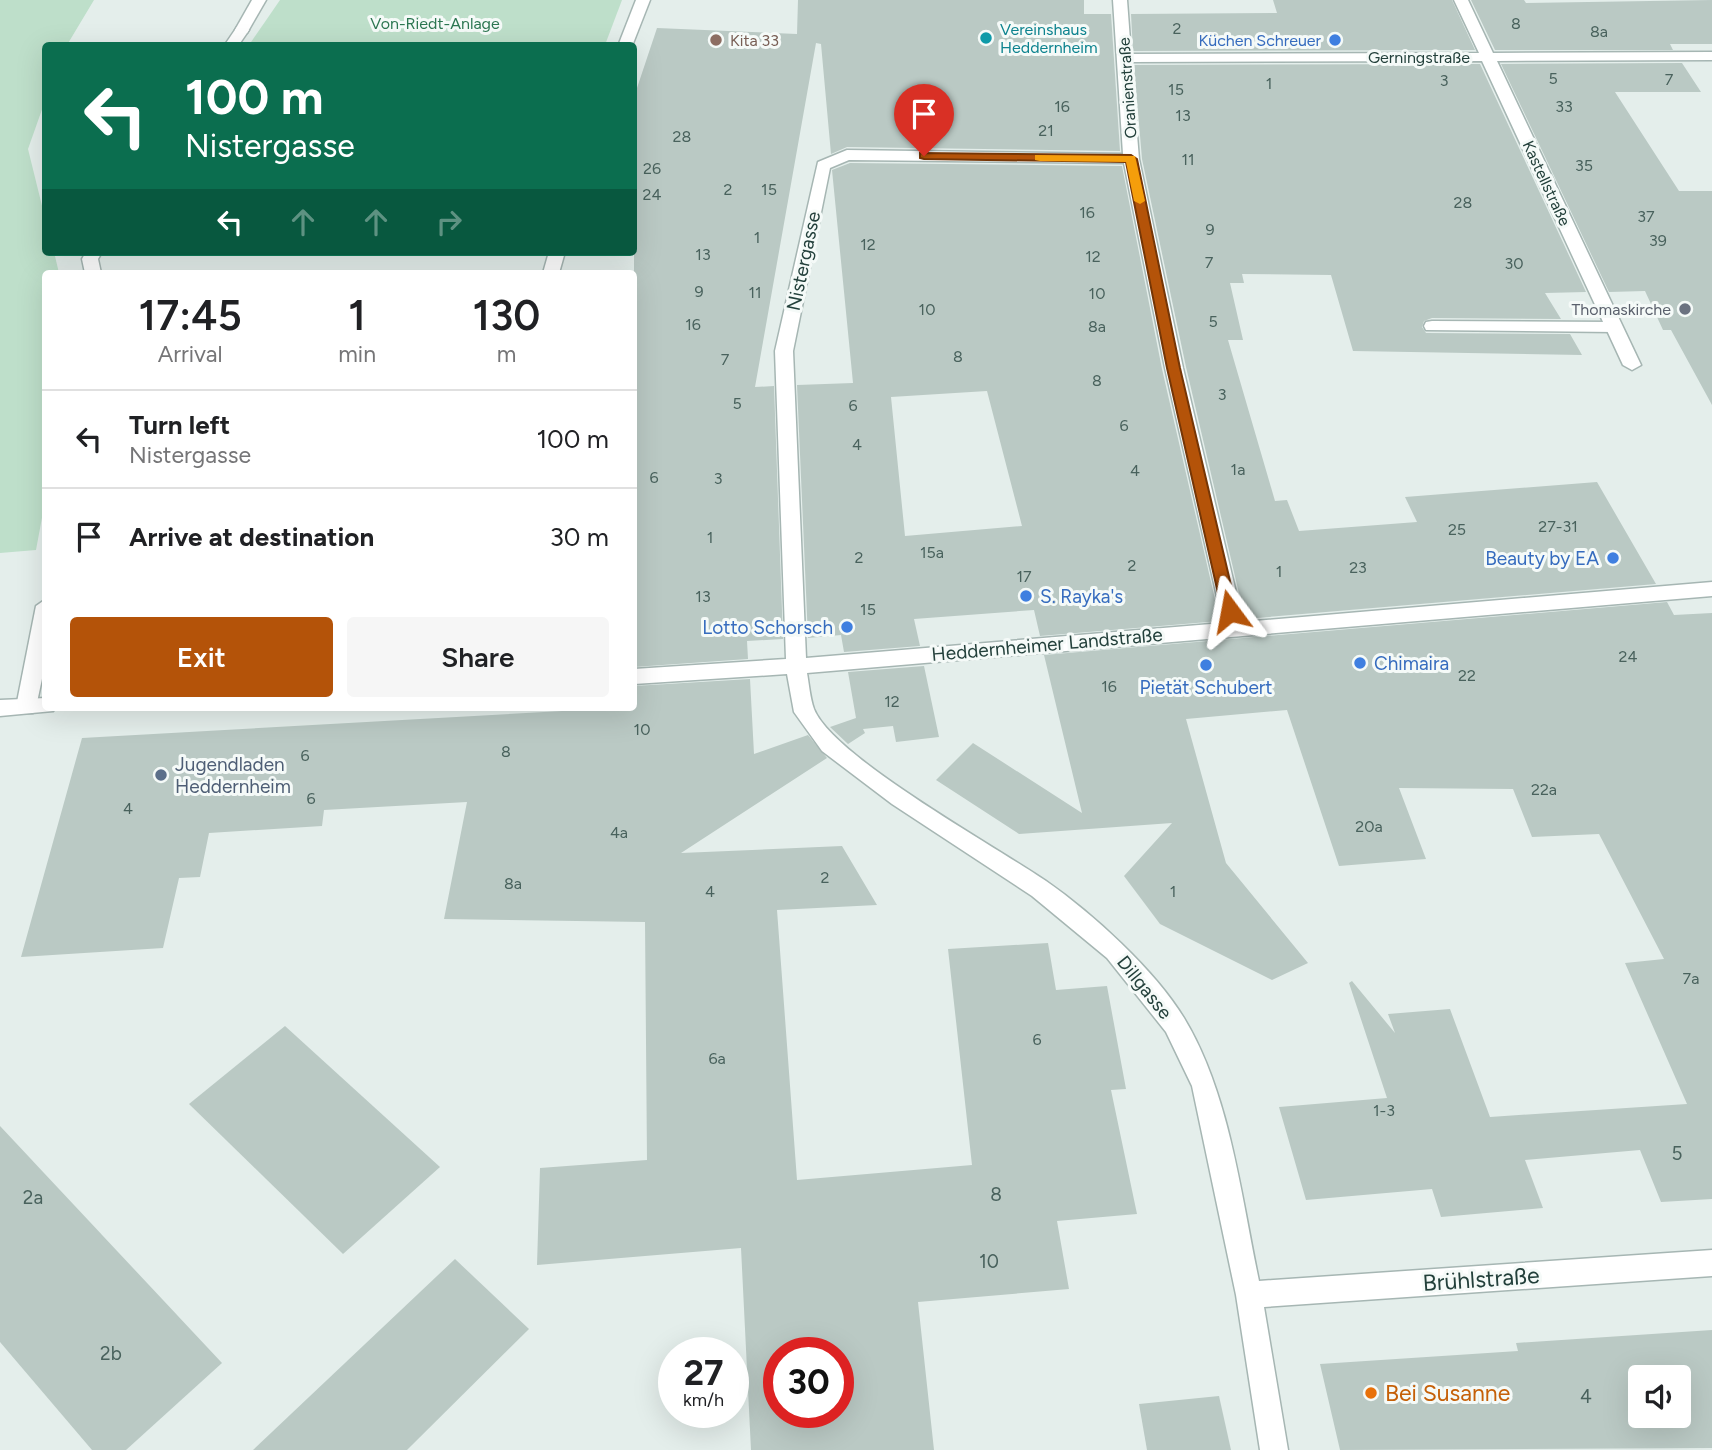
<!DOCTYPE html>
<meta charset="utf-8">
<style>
body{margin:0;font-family:Figtree,sans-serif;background:#f6f6f6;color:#202124;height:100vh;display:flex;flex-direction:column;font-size:26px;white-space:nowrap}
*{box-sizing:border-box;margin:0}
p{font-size:23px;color:#757577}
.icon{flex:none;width:38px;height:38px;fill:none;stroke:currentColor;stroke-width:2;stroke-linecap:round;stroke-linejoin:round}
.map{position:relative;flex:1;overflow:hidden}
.details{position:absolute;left:42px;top:270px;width:595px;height:441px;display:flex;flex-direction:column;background:#fff;border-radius:7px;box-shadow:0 7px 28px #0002}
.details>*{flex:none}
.hud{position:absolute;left:42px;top:42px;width:595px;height:214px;border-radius:7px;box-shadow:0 7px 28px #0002;background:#0b6e4f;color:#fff;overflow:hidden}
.fabs{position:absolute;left:1628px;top:1365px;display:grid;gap:14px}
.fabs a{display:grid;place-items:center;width:63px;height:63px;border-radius:7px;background:#fff;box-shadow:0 7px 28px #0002;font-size:35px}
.speed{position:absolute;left:658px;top:1337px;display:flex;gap:14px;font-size:35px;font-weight:700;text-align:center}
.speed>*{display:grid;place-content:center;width:91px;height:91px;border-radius:50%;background:#fff;box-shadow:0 7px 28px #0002;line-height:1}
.speed small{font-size:18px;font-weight:400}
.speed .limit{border:10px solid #d22;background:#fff;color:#111}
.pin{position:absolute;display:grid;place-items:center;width:60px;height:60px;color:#fff;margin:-72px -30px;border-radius:50% 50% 50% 0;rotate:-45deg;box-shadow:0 0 7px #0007}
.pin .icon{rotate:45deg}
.me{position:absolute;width:77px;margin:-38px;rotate:347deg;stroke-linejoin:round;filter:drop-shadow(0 0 5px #0008)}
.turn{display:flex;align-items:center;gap:24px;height:147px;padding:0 28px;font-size:32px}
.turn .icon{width:91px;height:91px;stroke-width:2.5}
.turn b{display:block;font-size:49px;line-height:60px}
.lanes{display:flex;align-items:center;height:66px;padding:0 28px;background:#0003;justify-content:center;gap:35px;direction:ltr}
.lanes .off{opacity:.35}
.eta{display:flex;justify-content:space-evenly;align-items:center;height:119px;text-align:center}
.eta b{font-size:42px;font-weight:600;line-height:49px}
.primary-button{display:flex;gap:14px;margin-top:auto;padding:14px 28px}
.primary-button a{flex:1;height:80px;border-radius:7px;background:#b45309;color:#fff;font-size:28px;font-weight:600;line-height:80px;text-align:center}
.primary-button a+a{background:#f6f6f6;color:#202124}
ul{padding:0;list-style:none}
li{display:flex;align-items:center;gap:21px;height:98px;padding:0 28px;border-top:2px solid #e0e0e0}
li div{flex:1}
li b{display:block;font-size:26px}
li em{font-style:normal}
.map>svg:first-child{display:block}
.green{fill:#bedfca}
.building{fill:#bac9c4;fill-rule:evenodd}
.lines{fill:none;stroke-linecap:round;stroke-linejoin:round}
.lane-casing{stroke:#a6b6b3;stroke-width:3}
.street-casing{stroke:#a6b6b3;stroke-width:3}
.lane{fill:#fff;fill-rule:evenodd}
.street{fill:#fff;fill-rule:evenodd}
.route{fill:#b45309;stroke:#753606;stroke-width:2}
.slow{fill:#f59e0b}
.culture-dot{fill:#0f9aa8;stroke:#f5faf8;stroke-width:2.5}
.education-dot{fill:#8d6e63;stroke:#f5faf8;stroke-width:2.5}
.shop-dot{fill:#3f7fe0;stroke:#f5faf8;stroke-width:2.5}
.worship-dot{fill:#6b7280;stroke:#f5faf8;stroke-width:2.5}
.service-dot{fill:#5c6f8a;stroke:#f5faf8;stroke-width:2.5}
.food-dot{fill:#e8710a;stroke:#f5faf8;stroke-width:2.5}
.labels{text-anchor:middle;stroke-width:6;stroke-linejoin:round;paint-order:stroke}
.far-park-label{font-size:16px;fill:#2d7752;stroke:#f5faf8}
.number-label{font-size:16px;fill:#49625d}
.far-culture-label{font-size:16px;fill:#0d838f;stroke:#f5faf8;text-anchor:start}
.far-education-label{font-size:16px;fill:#785e54;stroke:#f5faf8;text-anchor:start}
.far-shop-label{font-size:16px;fill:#366cbe;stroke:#f5faf8;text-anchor:end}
.far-street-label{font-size:16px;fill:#23403b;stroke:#f5faf8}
.far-worship-label{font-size:16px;fill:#5b616d;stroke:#f5faf8;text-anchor:end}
.street-label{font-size:19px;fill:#23403b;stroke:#f5faf8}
.shop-label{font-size:19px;fill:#366cbe;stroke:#f5faf8;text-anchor:end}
.service-label{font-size:19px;fill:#4e5e75;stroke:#f5faf8;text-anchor:start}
.near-number-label{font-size:19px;fill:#49625d}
.near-street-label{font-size:23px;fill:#23403b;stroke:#f5faf8}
.near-food-label{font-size:23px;fill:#c56008;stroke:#f5faf8;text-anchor:start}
</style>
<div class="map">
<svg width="1712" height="1450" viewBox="0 0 1712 1450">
<rect width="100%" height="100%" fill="#e4eeeb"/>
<g class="green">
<polygon points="0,0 94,0 67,45 46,46 45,101 28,149 45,218 46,252 54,252 59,273 46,273 46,496 36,550 0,553"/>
<polygon points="280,0 622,0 605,45 249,45"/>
</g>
<g class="building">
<polygon points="798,0 1084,0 1084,14 1111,14 1120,151 847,147 831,154 821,44 816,43 755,387 774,386 783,639 747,641 748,659 634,667 634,97 657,28 797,34"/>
<polygon points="1273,0 1452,0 1475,50 1133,51 1131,14 1277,13"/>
<polygon points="1471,0 1524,0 1526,3 1712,0 1712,44 1670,44 1673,50 1495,50"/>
<polygon points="1682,63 1701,92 1615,92 1679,191 1712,191 1712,405 1671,330 1663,330 1645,291 1609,292 1501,64"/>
<polygon points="1480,64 1586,292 1545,293 1561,319 1432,318 1424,321 1422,327 1426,333 1570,334 1582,355 1353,351 1331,275 1242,274 1244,283 1230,283 1243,340 1228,340 1275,501 1287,500 1299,531 1417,522 1405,497 1597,482 1656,584 1245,619 1186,367 1142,159 1134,65"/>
<path d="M850,163l272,3 40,203 58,252 -180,15 -6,-26 -120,9 6,27 -76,6 -3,-17 -33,3 -11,-253 56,-2 -21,-213zM987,391l35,135 -117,10 -14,-139z"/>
<polygon points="1667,602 1674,615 1712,613 1712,1199 1661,1202 1640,1150 1525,1160 1543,1208 1441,1217 1432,1189 1306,1200 1279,1107 1387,1098 1349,983 1352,981 1395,1033 1388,1014 1450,1009 1490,1117 1687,1104 1625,963 1664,959 1599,834 1532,837 1513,789 1399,788 1426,859 1339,866 1287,710 1186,719 1226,863 1308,963 1272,980 1160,924 1124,876 1172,823 1019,834 936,780 973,743 1082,813 1044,655"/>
<polygon points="924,666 939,737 896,742 893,726 863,729 865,733 848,744 830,727 856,718 848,672"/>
<path d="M750,679l4,75 54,-19 19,23 -146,95 161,-7 35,59 -100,5 20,270 175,-15 -24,-216 100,-6 8,47 51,-4 19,103 -15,1 26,124 -80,7 12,68 -151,13 16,148h-183l-10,-202 -204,17 3,-97 107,-8 -2,-238 -201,-3 23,-117 -143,8 -2,16 -113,7 -9,44 -21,1 -16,70 -142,9 61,-219 552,-31v-21zM779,1353h59v59h-59z"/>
<polygon points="285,1026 440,1167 343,1254 189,1104"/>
<polygon points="0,1126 222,1363 126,1450 92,1450 0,1342"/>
<polygon points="455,1259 529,1329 407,1450 253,1450"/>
<path d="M1712,1330v118l-372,2 -20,-86 198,-13 -2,-8zM1640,1377h38v39h-38z"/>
<polygon points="1219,1396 1231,1450 1147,1450 1139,1404"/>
</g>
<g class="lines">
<g class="lane-casing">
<g id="lane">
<polygon points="252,0 266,0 247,33 237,33 235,30"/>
<polygon points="1432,321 1614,322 1622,327 1614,332 1426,330 1424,326 1426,322"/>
<polygon points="46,599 46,660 36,707 33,713 19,713 16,707 36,606"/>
</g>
</g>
<g class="street-casing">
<g id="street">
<polygon points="636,0 650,0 632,46 618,46"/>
<path d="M1113,0h14l4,54 348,-1 -25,-53h14l25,53 219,-1v8l-215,1 144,304 -9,5 -9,-5 -141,-304 -351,1 8,97 44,209 60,254 469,-40v14l-905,77c2,11 3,25 7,36 19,48 184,139 232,172 46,32 109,89 138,137 46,76 57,178 75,263l453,-31v26l-448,31 24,143h-28l-24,-155 -44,-209 -26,-54 -59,-74 -75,-62 -140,-92 -70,-53 -28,-39 -7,-38 -153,10v-15l152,-10 -11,-308 43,-189 29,-12 276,4zM849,160l275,3 41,205 58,255 -417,35 -13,-307 37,-183z"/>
<polygon points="242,26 249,30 238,46 224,46 237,27"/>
<polygon points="86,252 102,252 98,259 101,273 85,273 82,259"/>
<polygon points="549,252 565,252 559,273 543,273"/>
<polygon points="46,698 46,707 56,707 53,711 0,716 0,700"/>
</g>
</g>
<use href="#lane" class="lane"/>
<use href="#street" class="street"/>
</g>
<polygon class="route" points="920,153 1131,155 1137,159 1180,368 1237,611 1235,615 1230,617 1222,611 1167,368 1126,162 924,159 920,158"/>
<polygon class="slow" points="1035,155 1135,156 1145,201 1140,204 1134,201 1126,162 1040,161 1035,160"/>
<circle class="culture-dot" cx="986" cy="38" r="7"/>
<circle class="education-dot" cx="716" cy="40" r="7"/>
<g class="shop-dot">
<circle cx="1335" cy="40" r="7"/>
<circle cx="1613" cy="558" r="7"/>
<circle cx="1026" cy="596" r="7"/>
<circle cx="847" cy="627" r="7"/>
<circle cx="1360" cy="663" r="7"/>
<circle cx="1206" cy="665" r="7"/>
</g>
<circle class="worship-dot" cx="1685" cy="309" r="7"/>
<circle class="service-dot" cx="161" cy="775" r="7"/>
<circle class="food-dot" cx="1371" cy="1393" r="7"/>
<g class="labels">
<g class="far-park-label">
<text x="435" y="29">Von-Riedt-Anlage</text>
</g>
<g class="number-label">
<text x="1516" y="29">8</text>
<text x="1177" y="34">2</text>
<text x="1599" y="37">8a</text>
<text x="1553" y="84">5</text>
<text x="1669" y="85">7</text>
<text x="1444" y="86">3</text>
<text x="1269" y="89">1</text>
<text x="1176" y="95">15</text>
<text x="1062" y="112">16</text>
<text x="1564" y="112">33</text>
<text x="1183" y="121">13</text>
<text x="1046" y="136">21</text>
<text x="682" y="142">28</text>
<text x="1188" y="165">11</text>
<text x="1584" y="171">35</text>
<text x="652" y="174">26</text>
<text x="728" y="195">2</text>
<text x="769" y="195">15</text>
<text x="652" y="200">24</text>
<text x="1463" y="208">28</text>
<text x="1087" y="218">16</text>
<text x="1646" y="222">37</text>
<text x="1210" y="235">9</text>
<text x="757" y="243">1</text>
<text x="1658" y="246">39</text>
<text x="868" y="250">12</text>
<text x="703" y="260">13</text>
<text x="1093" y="262">12</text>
<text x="1209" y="268">7</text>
<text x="1514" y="269">30</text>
<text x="699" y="297">9</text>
<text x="755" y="298">11</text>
<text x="1097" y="299">10</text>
<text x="927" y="315">10</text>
<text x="1213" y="327">5</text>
<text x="693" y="330">16</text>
<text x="1097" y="332">8a</text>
<text x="958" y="362">8</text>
<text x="725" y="365">7</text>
<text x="1097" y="386">8</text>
<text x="1222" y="400">3</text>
<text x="737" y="409">5</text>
<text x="853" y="411">6</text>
<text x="1124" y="431">6</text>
<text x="857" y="450">4</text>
<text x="1238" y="475">1a</text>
<text x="1135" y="476">4</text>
<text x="654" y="483">6</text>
<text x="718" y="484">3</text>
<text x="1558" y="532">27-31</text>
<text x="1457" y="535">25</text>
<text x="710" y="543">1</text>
<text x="932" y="558">15a</text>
<text x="859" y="563">2</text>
<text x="1132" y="571">2</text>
<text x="1358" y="573">23</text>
<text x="1279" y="577">1</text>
<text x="1024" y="582">17</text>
<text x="703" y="602">13</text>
<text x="868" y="615">15</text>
<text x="1628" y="662">24</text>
<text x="1467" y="681">22</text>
<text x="1109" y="692">16</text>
<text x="892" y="707">12</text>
<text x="642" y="735">10</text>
<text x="506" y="757">8</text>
<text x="305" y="761">6</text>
<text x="1544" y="795">22a</text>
<text x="311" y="804">6</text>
<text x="128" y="814">4</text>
<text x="1369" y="832">20a</text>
<text x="619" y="838">4a</text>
<text x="825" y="883">2</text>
<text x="513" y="889">8a</text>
<text x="710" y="897">4</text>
<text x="1173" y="897">1</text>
<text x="1691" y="984">7a</text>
<text x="1037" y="1045">6</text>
<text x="717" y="1064">6a</text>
<text x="1384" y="1116">1-3</text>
</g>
<g class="far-culture-label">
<text x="1000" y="35">Vereinshaus<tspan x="1000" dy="18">Heddernheim</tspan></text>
</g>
<g class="far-education-label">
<text x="730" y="46">Kita 33</text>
</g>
<g class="far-shop-label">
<text x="1321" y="46">Küchen Schreuer</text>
</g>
<g class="far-street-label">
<text x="1419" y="63">Gerningstraße</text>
<text transform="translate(1127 88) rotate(-94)" y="6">Oranienstraße</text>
<text transform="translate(1547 183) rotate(65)" y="6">Kastellstraße</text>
</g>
<g class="far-worship-label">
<text x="1671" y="315">Thomaskirche</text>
</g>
<g class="street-label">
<text transform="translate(803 261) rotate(-78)" y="7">Nistergasse</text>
<text transform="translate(1047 644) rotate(-5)" y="7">Heddernheimer Landstraße</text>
<text transform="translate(1145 987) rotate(51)" y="7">Dillgasse</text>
</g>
<g class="shop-label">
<text x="1599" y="565">Beauty by EA</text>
<text x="1040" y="603" text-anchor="start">S. Rayka's</text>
<text x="833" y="634">Lotto Schorsch</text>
<text x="1374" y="670" text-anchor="start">Chimaira</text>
<text x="1206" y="694" text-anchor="middle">Pietät Schubert</text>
</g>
<g class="service-label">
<text x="175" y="771">Jugendladen<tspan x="175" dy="22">Heddernheim</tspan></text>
</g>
<g class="near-number-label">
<text x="1677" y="1160">5</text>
<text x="996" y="1201">8</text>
<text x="33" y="1204">2a</text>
<text x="989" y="1268">10</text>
<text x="111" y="1360">2b</text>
<text x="1586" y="1403">4</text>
</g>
<g class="near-street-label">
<text transform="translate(1481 1279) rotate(-4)" y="8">Brühlstraße</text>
</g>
<g class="near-food-label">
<text x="1385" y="1401">Bei Susanne</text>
</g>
</g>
</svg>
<div class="fabs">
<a><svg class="icon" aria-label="sound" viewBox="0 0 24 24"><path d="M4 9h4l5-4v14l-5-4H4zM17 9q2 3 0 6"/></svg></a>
</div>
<div class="speed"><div>27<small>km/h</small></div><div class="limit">30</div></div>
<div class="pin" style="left:924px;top:156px;background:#d93025"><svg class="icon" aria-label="arrive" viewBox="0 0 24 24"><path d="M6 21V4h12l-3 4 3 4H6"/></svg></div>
<svg class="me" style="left:1230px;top:611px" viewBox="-20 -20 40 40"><path d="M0-17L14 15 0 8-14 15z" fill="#b45309" stroke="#fff" stroke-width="4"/></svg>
<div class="hud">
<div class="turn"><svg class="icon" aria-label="left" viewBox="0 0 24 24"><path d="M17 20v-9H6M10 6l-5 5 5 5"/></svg><div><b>100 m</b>Nistergasse</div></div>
<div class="lanes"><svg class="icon" aria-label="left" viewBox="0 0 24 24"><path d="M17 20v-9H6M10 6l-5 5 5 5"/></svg><svg class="icon off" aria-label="ahead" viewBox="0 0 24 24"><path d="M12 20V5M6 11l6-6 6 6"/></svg><svg class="icon off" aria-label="ahead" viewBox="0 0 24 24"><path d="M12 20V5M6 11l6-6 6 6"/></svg><svg class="icon off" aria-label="right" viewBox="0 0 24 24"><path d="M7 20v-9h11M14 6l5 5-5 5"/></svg></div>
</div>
<section class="details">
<div class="eta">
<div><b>17:45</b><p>Arrival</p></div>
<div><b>1</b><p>min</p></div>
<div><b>130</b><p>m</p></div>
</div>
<ul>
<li><svg class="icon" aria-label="left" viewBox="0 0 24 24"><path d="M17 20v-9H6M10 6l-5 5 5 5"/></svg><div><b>Turn left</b><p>Nistergasse</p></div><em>100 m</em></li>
<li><svg class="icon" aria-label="arrive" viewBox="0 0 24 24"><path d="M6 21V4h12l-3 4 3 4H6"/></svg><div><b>Arrive at destination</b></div><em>30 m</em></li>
</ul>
<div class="primary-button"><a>Exit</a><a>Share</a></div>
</section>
</div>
